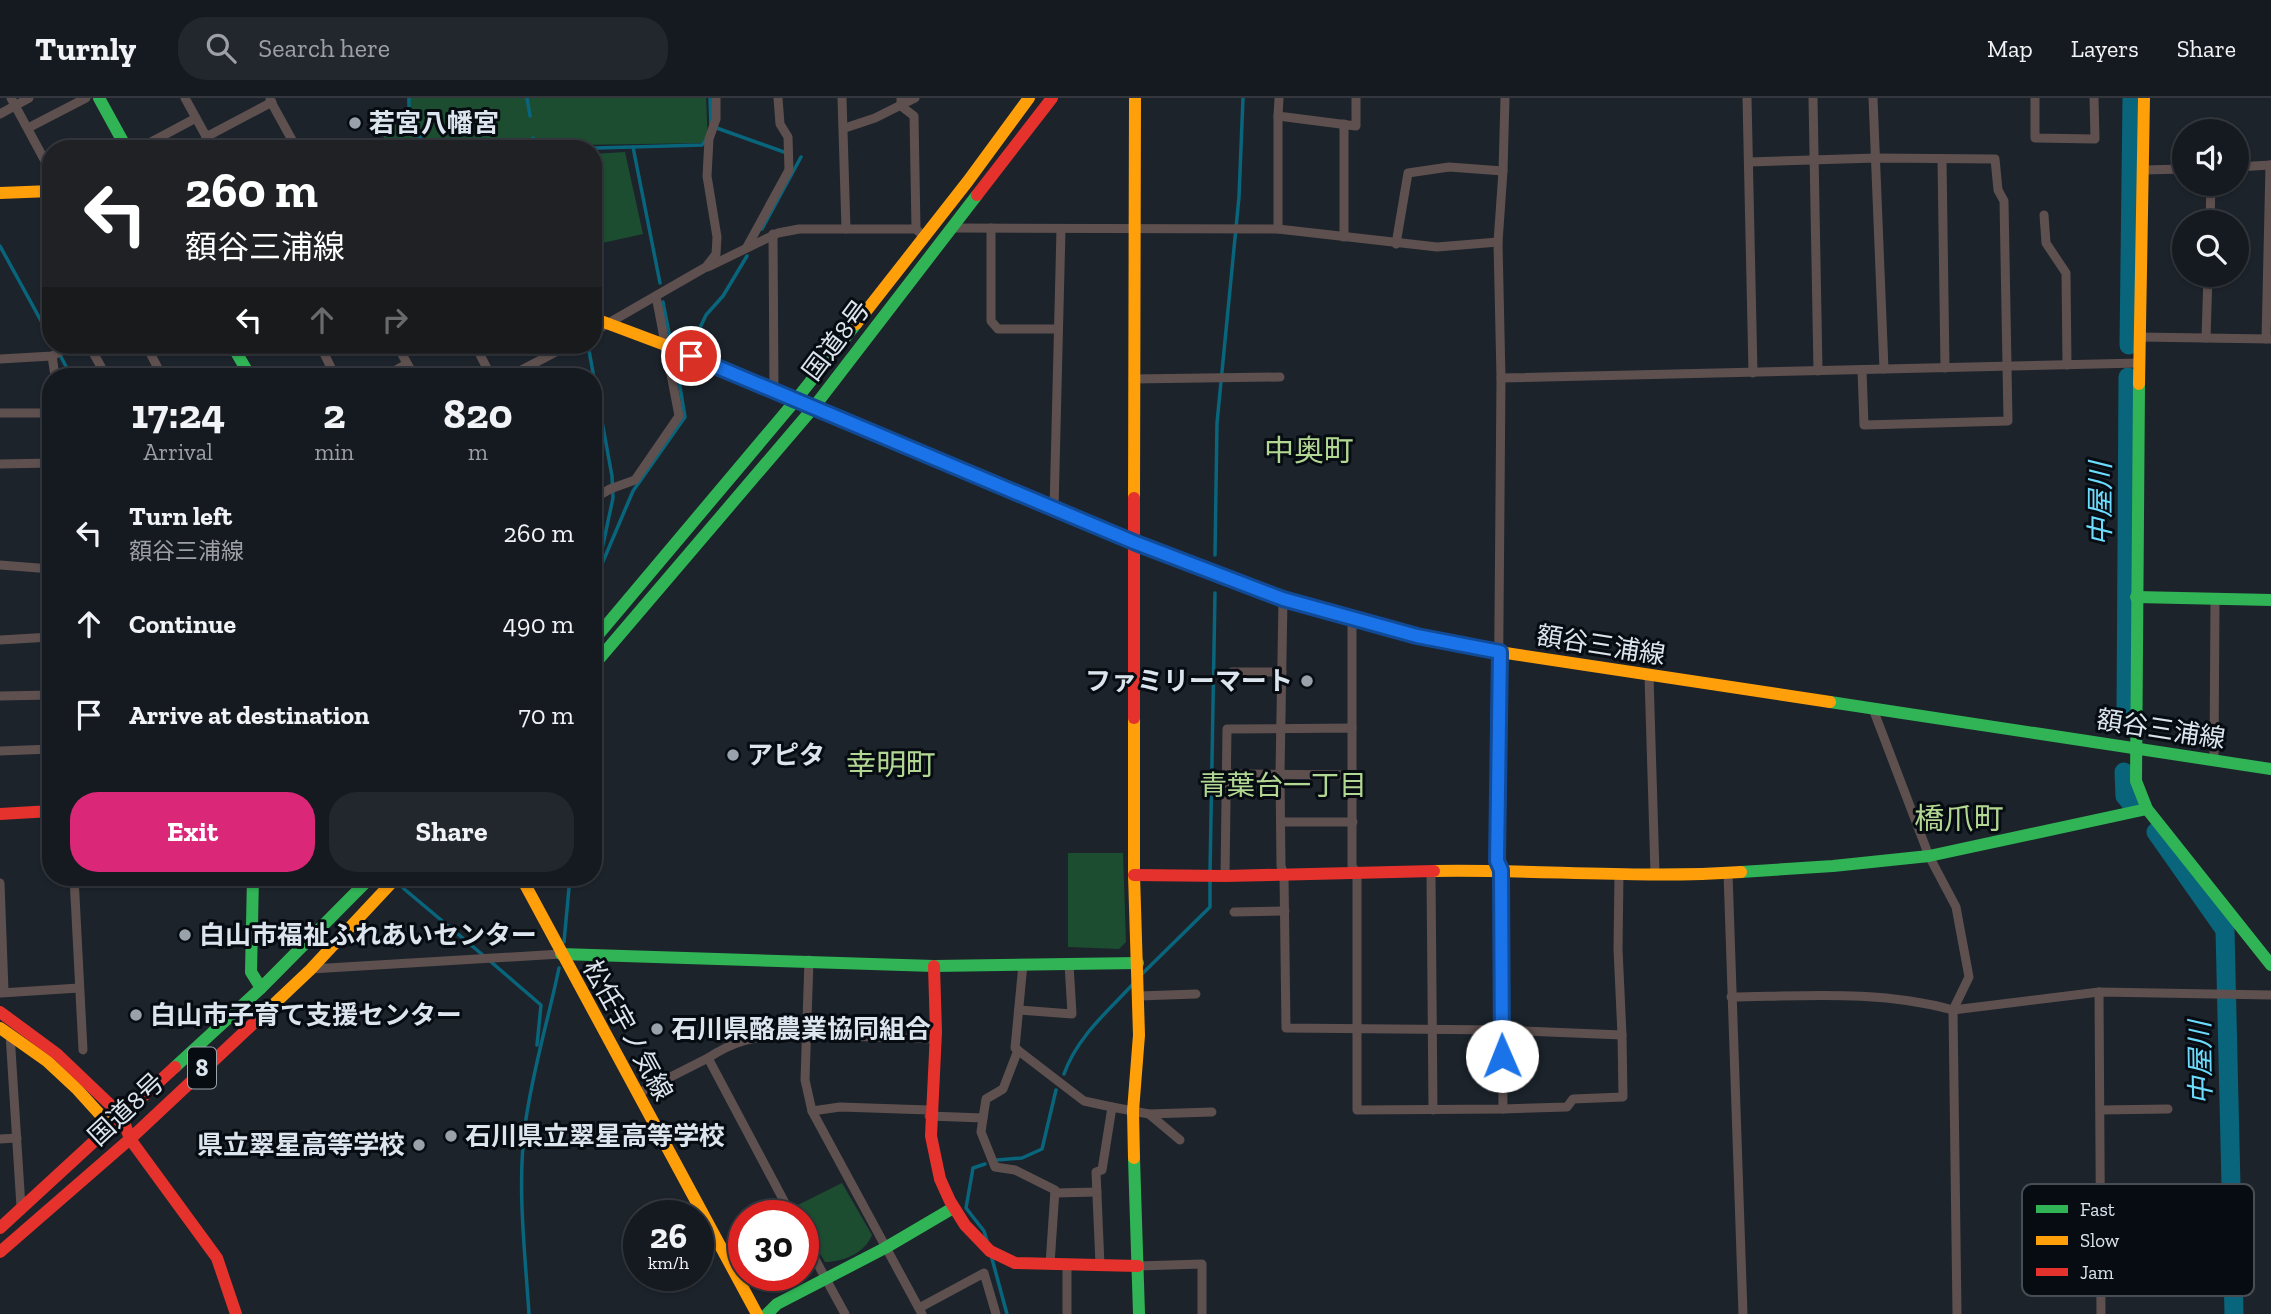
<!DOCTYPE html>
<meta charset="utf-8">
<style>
body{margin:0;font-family:"Zilla Slab","Noto Sans JP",serif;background:#22272d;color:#f1f3f6;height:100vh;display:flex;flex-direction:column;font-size:26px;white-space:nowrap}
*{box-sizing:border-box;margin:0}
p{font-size:23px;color:#9da1a5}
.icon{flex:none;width:38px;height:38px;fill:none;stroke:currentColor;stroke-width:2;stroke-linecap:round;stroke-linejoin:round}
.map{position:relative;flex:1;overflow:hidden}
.side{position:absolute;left:42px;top:270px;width:560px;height:518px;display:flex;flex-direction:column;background:#151a20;border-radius:28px;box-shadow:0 2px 5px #0004,0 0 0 2px #34383e}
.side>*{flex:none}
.hud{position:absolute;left:42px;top:42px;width:560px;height:214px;border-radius:28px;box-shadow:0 2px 5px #0004,0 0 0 2px #34383e;background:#202124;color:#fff;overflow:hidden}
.buttons{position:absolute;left:2172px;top:21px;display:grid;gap:14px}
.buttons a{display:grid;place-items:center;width:77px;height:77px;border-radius:50%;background:#151a20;box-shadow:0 2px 5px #0004,0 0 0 2px #34383e;font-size:35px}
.speed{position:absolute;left:623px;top:1102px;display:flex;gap:14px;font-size:35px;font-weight:700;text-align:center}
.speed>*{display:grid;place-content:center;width:91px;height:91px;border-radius:50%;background:#151a20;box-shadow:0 2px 5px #0004,0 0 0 2px #34383e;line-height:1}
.speed small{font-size:18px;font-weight:400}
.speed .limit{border:10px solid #d22;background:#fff;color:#111}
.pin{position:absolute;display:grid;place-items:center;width:60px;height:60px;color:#fff;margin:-30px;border:4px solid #fff;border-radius:50%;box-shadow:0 2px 7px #0007}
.me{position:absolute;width:77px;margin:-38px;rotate:359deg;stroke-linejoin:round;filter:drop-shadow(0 0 5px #0008)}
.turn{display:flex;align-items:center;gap:24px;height:147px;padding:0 28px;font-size:32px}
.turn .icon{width:91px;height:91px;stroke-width:2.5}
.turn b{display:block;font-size:49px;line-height:60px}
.lanes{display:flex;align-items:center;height:66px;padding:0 28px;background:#0003;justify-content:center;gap:35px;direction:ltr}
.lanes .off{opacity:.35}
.eta{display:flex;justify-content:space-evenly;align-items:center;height:119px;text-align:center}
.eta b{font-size:42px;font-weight:800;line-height:49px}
.cta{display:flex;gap:14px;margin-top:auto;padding:14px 28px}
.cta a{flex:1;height:80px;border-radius:28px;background:#db2777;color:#fff;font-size:28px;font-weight:800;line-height:80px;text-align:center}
.cta a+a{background:#22272d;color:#f1f3f6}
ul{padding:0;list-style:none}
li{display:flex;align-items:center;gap:21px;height:91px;padding:0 28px}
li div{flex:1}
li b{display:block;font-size:26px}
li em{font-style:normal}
header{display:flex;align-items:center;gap:42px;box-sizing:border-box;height:98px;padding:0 35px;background:#151a20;border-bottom:2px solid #34383e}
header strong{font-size:33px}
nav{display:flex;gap:38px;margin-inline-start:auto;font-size:24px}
.search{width:490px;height:63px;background:#22272d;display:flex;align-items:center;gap:18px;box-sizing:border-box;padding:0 24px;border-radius:28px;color:#9da1a5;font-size:26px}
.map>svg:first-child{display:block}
.green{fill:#1c4d30}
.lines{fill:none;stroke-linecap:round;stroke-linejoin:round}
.stream{stroke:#08657b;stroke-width:3.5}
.river{stroke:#08657b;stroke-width:19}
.street{stroke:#5e504e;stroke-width:9}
.fast{stroke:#30b455;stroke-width:12}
.slow{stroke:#ff9f0a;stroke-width:12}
.jam{stroke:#e5322d;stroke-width:12}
.route-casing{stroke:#114b97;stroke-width:18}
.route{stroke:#1a73e8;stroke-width:12}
.poi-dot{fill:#99a1aa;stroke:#070c12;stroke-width:2.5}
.labels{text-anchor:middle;stroke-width:6;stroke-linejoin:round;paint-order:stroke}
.shield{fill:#070c12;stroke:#9ca4ac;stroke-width:2}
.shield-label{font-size:24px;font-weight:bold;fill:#dce5ee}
.poi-label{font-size:26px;font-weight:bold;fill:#dce5ee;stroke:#070c12;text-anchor:start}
.street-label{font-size:26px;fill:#dce5ee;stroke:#070c12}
.water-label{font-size:28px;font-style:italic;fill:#6dddff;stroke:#070c12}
.neighbourhood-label{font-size:28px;fill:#b2d792;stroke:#070c12}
.quarter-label{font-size:30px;fill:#b2d792;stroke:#070c12}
.key{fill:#070c12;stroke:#474d54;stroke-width:2}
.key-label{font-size:19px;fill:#dce5ee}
</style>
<header>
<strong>Turnly</strong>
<div class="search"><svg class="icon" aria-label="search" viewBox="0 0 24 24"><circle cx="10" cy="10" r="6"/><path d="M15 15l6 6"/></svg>Search here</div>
<nav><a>Map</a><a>Layers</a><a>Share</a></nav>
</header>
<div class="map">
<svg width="2271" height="1216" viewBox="0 0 2271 1216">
<rect width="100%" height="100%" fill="#1c232b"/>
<g class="green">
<polygon points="410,0 706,0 708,45 503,48 502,51 384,51 383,27 412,25 409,17"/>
<polygon points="625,54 643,136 593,147 593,56"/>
<polygon points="1068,755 1123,755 1126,844 1119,851 1068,849"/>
<path d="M842,1085l30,52c-7,18 -29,27 -47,27l-22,-38v-8h-4l-5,-9z"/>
</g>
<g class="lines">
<g class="stream">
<path d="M409,0c-1,23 4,40 26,51"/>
<polyline points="527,0 530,18"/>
<polyline points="710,0 711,28 784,54"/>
<polyline points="533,40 540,51"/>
<polyline points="633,49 660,185"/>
<polyline points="562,51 702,47 706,42"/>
<polyline points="762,131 801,59"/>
<polyline points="0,148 51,241"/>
<polyline points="663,204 670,240"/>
<polyline points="54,247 55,248"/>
<polyline points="588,247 612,378 613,400 598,470"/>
<polyline points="689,253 706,217 723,198 747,158"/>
<polyline points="60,257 71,278"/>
<polyline points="675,261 678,275"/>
<polyline points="1215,457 1217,325 1239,99 1243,0"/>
<polyline points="596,480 633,393 685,319 678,277 686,260"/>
<polyline points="1210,775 1215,495"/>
<polyline points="403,790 484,858"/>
<polyline points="564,844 570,779"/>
<polyline points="490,863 541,907 537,947"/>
<polyline points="1142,876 1210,809 1210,782"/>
<path d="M1064,976c13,-37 44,-63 71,-92"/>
<polyline points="997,1062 1022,1060 1042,1051 1056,992"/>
<polyline points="985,1066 973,1070 966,1110 984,1133 988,1146"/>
<polyline points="991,1157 1007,1216"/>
<path d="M529,1216c-4,-62 -12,-127 -4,-188 7,-54 23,-105 34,-158"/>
</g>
<g class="river">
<polyline points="2129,247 2132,0"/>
<polyline points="2126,617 2128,279"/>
<polyline points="2124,674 2125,698 2130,704"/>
<polyline points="2156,734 2225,832 2234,1216"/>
</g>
<g class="street">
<polyline points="11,0 51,74"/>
<polyline points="185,0 213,51"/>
<polyline points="842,0 846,131"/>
<polyline points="901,0 901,8 914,18 916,131 919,134"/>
<polyline points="1279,0 1278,18 1356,28 1356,0"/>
<polyline points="1747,0 1753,275"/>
<polyline points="1813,0 1818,273"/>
<polyline points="1873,0 1884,271"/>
<polyline points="2035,0 2035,40 2095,41 2094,0"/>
<polyline points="270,2 297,51"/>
<polyline points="0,16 29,0"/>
<polyline points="1344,26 1344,139"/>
<polyline points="28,30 86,0"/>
<polyline points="845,30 875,20 915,0"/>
<polyline points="206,39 272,4"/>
<polyline points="138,51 196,20"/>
<polyline points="1942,61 1945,270"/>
<polyline points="1749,64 1876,60 1995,61 1998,92 2004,103 2008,323 1864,327 1862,272"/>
<polyline points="2236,69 2271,67"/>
<polyline points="2143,72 2184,71"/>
<polyline points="2044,117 2046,145 2066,175 2067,267"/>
<polyline points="2210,124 2211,86"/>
<polyline points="952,130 1278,131 1437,149 1498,144"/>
<polyline points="991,130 991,223 998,231 1058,231"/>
<polyline points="1278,131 1278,18"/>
<polyline points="773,136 774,293"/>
<polyline points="1396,146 1408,75 1449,69 1503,73"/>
<polyline points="747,149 789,72 788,39 780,26 778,0"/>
<polyline points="708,169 778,135 799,131 916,131"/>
<polyline points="593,234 706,169 716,156 717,139 707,78 709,41 716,21 716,0"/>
<polyline points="2139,239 2270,241"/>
<polyline points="2206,240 2208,177"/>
<polyline points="2266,241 2270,67"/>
<polyline points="89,247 106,278"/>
<polyline points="146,247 162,278"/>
<polyline points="320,247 335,278"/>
<polyline points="397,247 414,278"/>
<polyline points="475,247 491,278"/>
<polyline points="52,258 55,278"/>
<polyline points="0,261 52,258 73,247"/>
<polyline points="385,278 407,266"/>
<polyline points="510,278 569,247"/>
<polyline points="1501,280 2139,265"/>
<polyline points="1133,281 1280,279"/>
<polyline points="0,315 51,315"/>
<polyline points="0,366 51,365"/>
<polyline points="593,401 610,391 635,382 679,318 656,198"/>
<polyline points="1054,411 1061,131"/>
<polyline points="0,467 51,471"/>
<polyline points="1283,501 1280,676 1281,768 1284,777 1286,930 1502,932 1622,937 1618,851 1619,776"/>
<polyline points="1352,521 1352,630"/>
<polyline points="0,542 51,539"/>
<polyline points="1232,574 1282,574"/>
<polyline points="1649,578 1655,775"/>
<polyline points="0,598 51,597"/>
<polyline points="1873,611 1929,758 1956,809 1969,879 1953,912 1957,1216"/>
<polyline points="0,653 51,651"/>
<polyline points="2214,662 2215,501"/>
<polyline points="1226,676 1353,677"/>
<polyline points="1281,724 1353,724"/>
<polyline points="1431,775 1433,1012"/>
<polyline points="1728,775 1743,1216"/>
<polyline points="1225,778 1227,631 1352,630 1352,768 1357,776 1357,1012 1503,1011 1501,772 1497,763 1501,280 1498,144 1503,73 1505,0"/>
<polyline points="74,779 83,952"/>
<polyline points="0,785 4,893"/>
<polyline points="1234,814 1285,813"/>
<polyline points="809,862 805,982 812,1013 922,1216"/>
<polyline points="1023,866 1015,950 1084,1003 1112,1009"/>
<polyline points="311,871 561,856"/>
<polyline points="2099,894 2101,1216"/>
<polyline points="1,895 79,890"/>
<polyline points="1139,898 1196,896"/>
<path d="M1731,899c75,-1 150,-7 222,13l146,-18 172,3"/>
<polyline points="1019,912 1072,916 1069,866"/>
<polyline points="10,936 21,1109"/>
<polyline points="637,996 708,960"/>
<polyline points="1503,1011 1567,1009 1573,1001 1623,999 1622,937"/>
<polyline points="2100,1012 2168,1011"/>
<polyline points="812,1013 840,1009 929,1012"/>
<polyline points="1149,1016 1180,1042"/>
<polyline points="929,1018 983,1020 986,1001 1003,991 1018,952"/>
<polyline points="983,1020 981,1034 995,1069 1015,1072 1055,1092 1050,1166"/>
<polyline points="0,1041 17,1040"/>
<polyline points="1055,1095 1097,1094"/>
<path d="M792,1118l-84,-158c26,-17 45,-21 75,-24l153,5"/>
<polyline points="803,1139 845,1216"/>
<polyline points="1067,1167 1067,1216"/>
<polyline points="1100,1167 1096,1074 1102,1072 1112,1009 1149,1016 1212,1014"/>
<polyline points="1138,1168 1202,1166 1202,1216"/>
<polyline points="919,1210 984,1175 996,1216"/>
</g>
<g class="fast">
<polyline points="99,0 127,51"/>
<polyline points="232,247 250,278"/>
<polyline points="2139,286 2136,683 2147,711 2271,867"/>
<path d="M903,346c125,53 250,109 378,154 66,23 136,39 205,52"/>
<polyline points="2136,499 2271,502"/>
<polyline points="593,543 795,303 856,226"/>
<polyline points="593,568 814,309 977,97"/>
<polyline points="1830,604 2271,671"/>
<polyline points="1741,774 1833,768 1929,758 2147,711"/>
<polyline points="253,779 251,874 261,890"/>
<polyline points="561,856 934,868 1138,865"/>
<polyline points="175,969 261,890 371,779"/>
<polyline points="1134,1060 1139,1216"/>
<polyline points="767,1216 777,1206 885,1150 953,1110"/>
</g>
<g class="slow">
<polyline points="0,95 51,93"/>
<polyline points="593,220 665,247 903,346"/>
<polyline points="856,226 968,83 1029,0"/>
<polyline points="2139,286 2144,0"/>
<polyline points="1134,400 1135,0"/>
<polyline points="1486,552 1830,604"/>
<polyline points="1134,620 1134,777 1139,937 1133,1013 1134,1060"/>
<path d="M1434,773c102,-2 205,8 307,1"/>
<polyline points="521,779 757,1216"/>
<polyline points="256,923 310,872 397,779"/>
<polyline points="0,930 47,963 76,990 114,1032"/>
</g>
<g class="jam">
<polyline points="977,97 1052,0"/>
<polyline points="1134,620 1134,400"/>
<polyline points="0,716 51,713"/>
<polyline points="1134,777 1225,778 1434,773"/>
<polyline points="934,868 936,934 931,1038 940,1081 950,1103 965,1127 990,1153 1015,1165 1138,1168"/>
<polyline points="0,914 57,956 122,1018 130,1041 217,1160 236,1216"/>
<polyline points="0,1130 175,969"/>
<polyline points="0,1154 130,1041 256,923"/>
</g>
</g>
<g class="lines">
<g class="route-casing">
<polyline id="route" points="691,258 1136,445 1283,501 1417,538 1500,554 1497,763 1501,772 1502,958"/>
</g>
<use href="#route" class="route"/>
</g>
<g class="poi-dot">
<circle cx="355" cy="25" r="7"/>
<circle cx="1307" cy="583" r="7"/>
<circle cx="733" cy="657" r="7"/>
<circle cx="185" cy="837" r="7"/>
<circle cx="136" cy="917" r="7"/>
<circle cx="657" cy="931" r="7"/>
<circle cx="451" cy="1038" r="7"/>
<circle cx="419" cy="1047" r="7"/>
</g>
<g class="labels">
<rect class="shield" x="188" y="949.5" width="28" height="41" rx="5"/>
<g class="shield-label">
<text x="202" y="978">8</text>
</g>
<g class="poi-label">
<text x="369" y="34">若宮八幡宮</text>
<text x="1293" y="592" text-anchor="end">ファミリーマート</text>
<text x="747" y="666">アピタ</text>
<text x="199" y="846">白山市福祉ふれあいセンター</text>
<text x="150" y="926">白山市子育て支援センター</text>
<text x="671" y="940">石川県酪農業協同組合</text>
<text x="465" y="1047">石川県立翠星高等学校</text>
<text x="405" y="1056" text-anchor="end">県立翠星高等学校</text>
</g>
<g class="street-label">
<text transform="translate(836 242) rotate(-53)" y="9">国道8号</text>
<text transform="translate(1601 547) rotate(9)" y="9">額谷三浦線</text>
<text transform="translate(2161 631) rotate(9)" y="9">額谷三浦線</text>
<text transform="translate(628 932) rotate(61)" y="9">松任宇ノ気線</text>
<text transform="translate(126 1011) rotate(-43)" y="9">国道8号</text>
</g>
<g class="water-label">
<text transform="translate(2100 406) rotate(-90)" y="10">中屋川</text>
<text transform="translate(2200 965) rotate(-91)" y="10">中屋川</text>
</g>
<g class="neighbourhood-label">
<text x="1283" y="697">青葉台一丁目</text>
</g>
<g class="quarter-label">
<text x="1309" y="363">中奥町</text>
<text x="891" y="677">幸明町</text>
<text x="1959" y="731">橋爪町</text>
</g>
</g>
<rect x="2022" y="1086" width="232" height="112" rx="10" class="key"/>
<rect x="2036" y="1107" width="32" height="8" fill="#30b455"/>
<rect x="2036" y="1138" width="32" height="9" fill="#ff9f0a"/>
<rect x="2036" y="1170" width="32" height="8" fill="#e5322d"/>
<g class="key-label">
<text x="2080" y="1118">Fast</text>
<text x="2080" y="1149">Slow</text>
<text x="2080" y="1181">Jam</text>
</g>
</svg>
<div class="buttons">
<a><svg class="icon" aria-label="sound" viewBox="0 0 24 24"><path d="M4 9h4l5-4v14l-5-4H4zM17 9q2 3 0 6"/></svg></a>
<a><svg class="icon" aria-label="search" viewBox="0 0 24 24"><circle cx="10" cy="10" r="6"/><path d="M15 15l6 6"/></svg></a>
</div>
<div class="speed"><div>26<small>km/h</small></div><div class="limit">30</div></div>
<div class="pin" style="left:691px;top:258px;background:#d93025"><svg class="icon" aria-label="arrive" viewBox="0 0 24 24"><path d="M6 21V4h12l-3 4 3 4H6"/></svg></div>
<svg class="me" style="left:1502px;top:958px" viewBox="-20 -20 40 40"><circle r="19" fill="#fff"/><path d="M0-13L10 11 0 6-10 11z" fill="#1a73e8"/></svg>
<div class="hud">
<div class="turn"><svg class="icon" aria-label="left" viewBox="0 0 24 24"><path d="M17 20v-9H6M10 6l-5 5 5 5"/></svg><div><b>260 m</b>額谷三浦線</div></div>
<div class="lanes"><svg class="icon" aria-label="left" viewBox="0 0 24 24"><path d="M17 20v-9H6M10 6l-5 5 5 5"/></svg><svg class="icon off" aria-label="ahead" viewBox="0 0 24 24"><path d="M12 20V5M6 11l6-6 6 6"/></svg><svg class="icon off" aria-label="right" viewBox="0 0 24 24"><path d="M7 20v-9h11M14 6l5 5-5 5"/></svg></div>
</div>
<section class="side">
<div class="eta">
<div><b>17:24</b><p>Arrival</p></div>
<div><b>2</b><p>min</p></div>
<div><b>820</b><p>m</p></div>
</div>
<ul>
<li><svg class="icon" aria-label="left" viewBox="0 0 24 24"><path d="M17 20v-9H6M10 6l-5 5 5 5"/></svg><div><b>Turn left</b><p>額谷三浦線</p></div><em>260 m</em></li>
<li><svg class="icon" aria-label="ahead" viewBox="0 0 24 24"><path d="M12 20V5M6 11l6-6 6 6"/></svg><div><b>Continue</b></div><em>490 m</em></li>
<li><svg class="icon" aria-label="arrive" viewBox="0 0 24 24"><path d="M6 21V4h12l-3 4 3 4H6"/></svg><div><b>Arrive at destination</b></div><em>70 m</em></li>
</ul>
<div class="cta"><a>Exit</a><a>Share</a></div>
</section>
</div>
